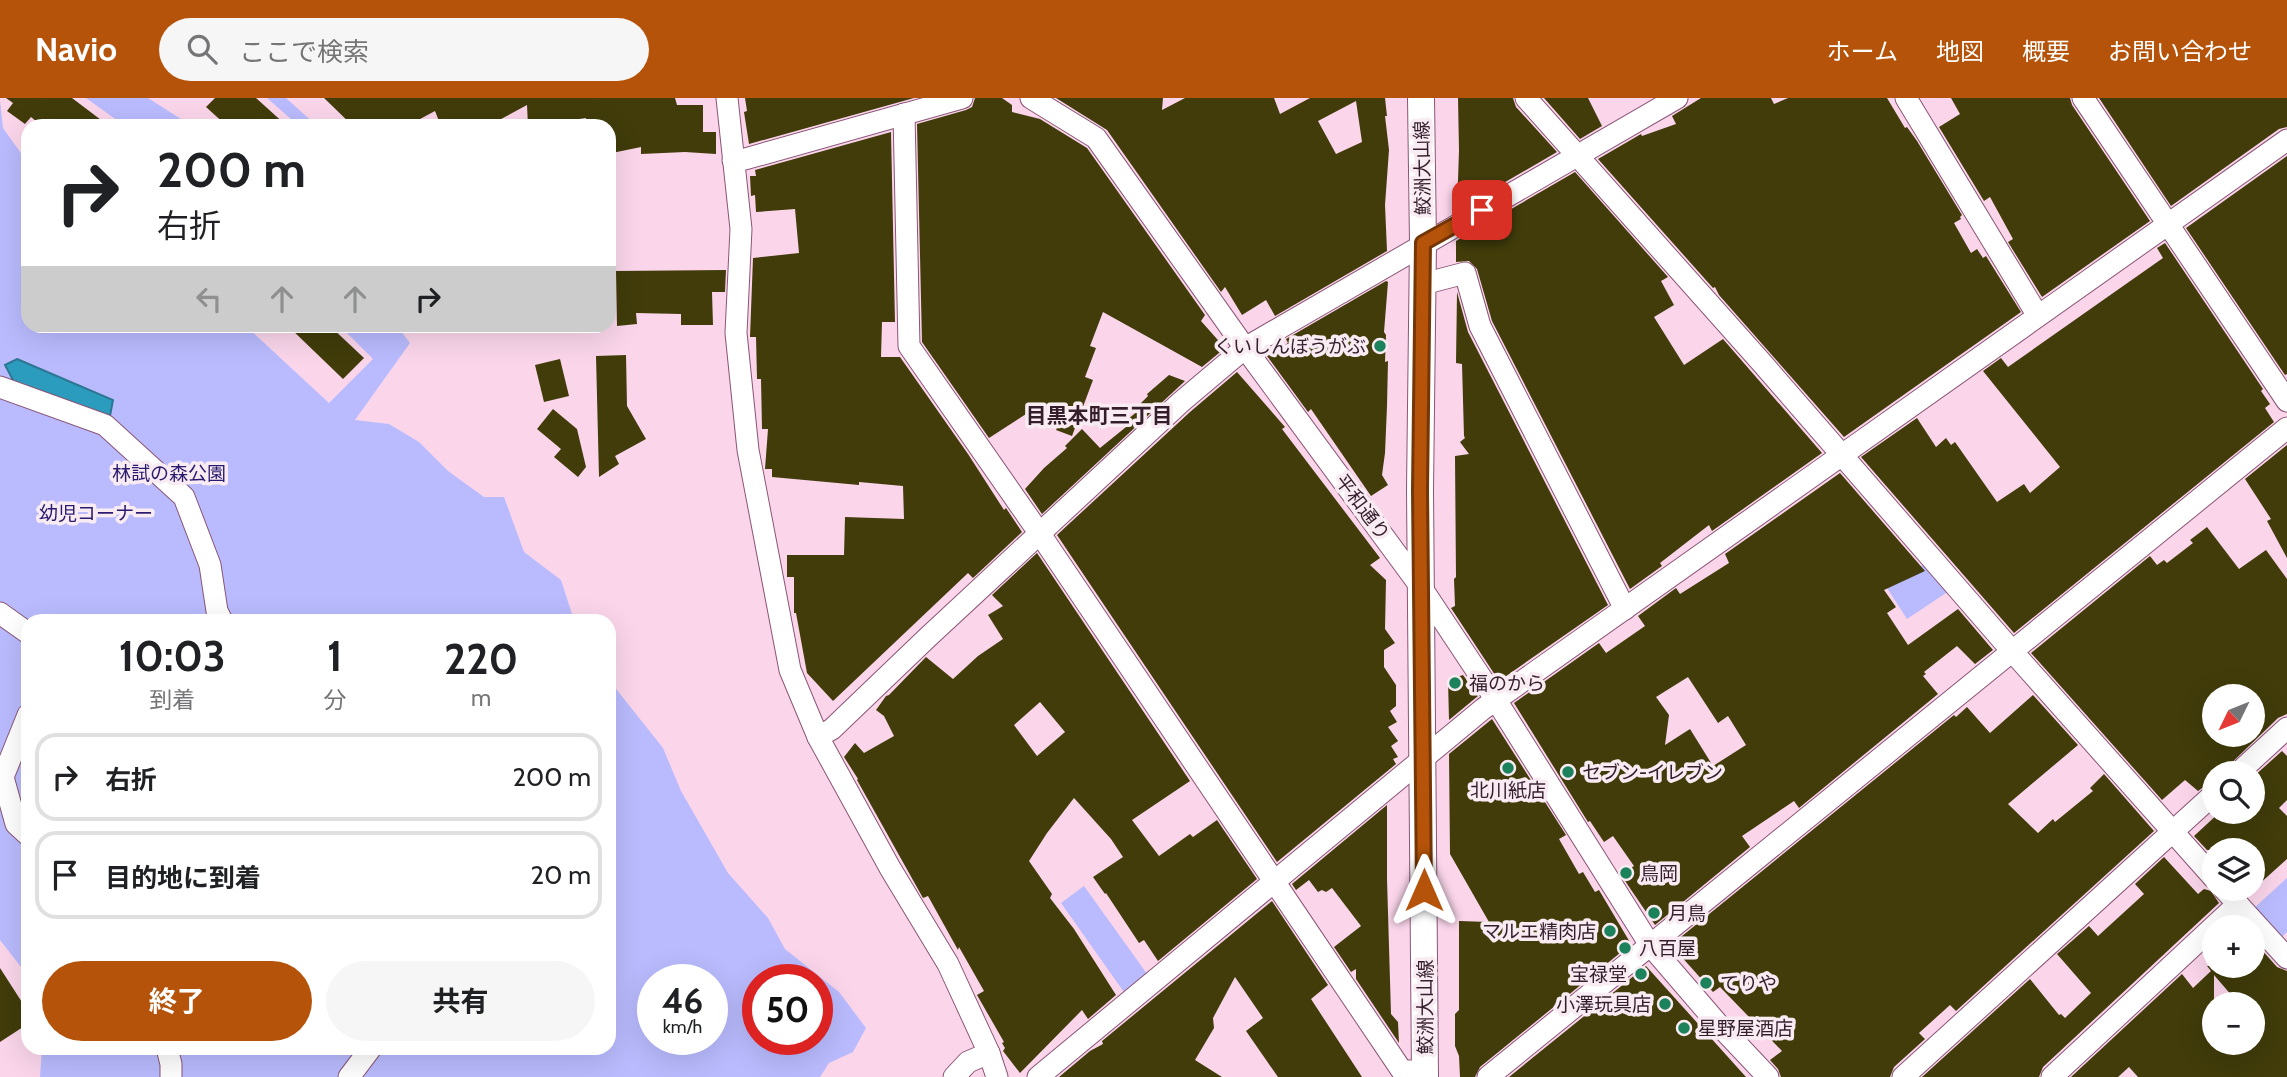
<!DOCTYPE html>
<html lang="ja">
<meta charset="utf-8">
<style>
body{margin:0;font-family:Cabin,"Noto Sans JP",sans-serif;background:#f6f6f6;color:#202124;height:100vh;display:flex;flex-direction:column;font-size:26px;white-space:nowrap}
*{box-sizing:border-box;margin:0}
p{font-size:23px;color:#757577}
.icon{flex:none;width:38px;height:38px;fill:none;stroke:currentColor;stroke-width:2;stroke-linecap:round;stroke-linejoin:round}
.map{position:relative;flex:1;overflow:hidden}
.details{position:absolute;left:21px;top:516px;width:595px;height:441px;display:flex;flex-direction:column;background:#fff;border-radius:21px;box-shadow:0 7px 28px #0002}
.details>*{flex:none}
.top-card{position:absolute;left:21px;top:21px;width:595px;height:214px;border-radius:21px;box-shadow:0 7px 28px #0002;background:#fff;color:#202124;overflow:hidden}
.needle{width:46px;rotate:227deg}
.buttons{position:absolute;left:2202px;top:586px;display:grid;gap:14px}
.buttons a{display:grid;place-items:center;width:63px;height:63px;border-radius:50%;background:#fff;box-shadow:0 7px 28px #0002;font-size:35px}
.speed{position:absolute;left:637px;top:866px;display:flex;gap:14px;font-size:35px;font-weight:700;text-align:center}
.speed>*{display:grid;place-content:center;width:91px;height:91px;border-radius:50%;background:#fff;box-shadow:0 7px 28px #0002;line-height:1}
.speed small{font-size:18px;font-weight:400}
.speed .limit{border:10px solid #d22;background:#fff;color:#111}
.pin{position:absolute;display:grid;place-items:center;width:60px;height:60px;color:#fff;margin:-30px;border-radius:14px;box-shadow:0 4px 10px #0006}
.me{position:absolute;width:77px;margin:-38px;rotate:0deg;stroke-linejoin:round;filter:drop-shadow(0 0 5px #0008)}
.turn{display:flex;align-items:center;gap:24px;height:147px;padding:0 21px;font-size:32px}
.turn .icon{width:91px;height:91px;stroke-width:2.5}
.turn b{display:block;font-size:49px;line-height:60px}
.lanes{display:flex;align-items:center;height:66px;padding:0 21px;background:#0003;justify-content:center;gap:35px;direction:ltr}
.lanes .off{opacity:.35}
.eta{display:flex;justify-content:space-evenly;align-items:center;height:119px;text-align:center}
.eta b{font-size:42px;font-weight:700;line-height:49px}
.primary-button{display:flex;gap:14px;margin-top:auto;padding:14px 21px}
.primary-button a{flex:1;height:80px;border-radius:42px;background:#b45309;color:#fff;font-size:28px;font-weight:700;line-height:80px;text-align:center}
.primary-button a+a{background:#f6f6f6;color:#202124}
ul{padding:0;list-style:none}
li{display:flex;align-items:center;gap:21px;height:88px;margin:0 14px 10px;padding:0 7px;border:4px solid #e0e0e0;border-radius:21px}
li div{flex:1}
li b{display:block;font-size:26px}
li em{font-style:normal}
header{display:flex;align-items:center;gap:42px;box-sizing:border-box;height:98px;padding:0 35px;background:#b45309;color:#fff}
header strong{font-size:33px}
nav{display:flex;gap:38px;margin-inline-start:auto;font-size:24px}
.search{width:490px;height:63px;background:#f6f6f6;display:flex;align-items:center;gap:18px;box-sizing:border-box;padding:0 24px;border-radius:38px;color:#757577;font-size:26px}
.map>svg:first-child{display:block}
.green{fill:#b9bbfe;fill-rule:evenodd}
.water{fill:#2b9cbe;stroke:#2e7692;stroke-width:2}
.building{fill:#413c0a;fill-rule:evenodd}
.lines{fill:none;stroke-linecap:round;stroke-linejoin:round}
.minor-casing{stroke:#8a5576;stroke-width:23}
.major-casing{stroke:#8a5576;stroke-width:28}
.minor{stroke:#fff;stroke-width:21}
.major{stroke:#fff;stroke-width:26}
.route-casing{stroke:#753606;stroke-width:18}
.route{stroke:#b45309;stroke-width:12}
.poi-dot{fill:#1c825c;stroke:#f8ebf2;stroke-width:2.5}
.labels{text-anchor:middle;stroke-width:7;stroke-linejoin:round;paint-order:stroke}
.street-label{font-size:19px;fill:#351e2c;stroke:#f8ebf2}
.poi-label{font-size:19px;fill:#351e2c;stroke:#f8ebf2;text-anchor:start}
.park-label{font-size:19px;fill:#2a1a70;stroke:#f8ebf2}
.neighbourhood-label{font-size:21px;font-weight:bold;fill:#351e2c;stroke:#f8ebf2}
</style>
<header>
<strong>Navio</strong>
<div class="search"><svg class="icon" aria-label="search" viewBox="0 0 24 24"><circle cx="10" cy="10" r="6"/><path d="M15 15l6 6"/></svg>ここで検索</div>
<nav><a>ホーム</a><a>地図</a><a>概要</a><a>お問い合わせ</a></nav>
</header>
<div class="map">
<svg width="2287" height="979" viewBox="0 0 2287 979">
<rect width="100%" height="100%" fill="#fbd6eb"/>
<g class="green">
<polygon points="86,0 148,0 192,28 125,28"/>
<polygon points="267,0 286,0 317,28 299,28"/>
<polygon points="0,2 3,30 28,65 28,228 246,228 329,305 373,261 340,228 397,228 410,245 355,322 389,326 419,344 448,373 484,399 504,399 524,454 561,482 572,516 571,523 28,523 28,878 0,842"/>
<polygon points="1926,465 1949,493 1907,521 1887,490"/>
<path d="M609,582l54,68 18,43 47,82 40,45 17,31 54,43 27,36 -13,24 -24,11 -9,14h-780l2,-29h567zM653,882h59v60h-59zM758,882h59v60h-59z"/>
<polygon points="2287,780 2287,834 2280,841 2253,811"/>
<polygon points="1084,788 1150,880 1126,897 1061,805"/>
</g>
<polygon class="water" points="17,261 113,302 110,318 14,284 5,267"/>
<g class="building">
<polygon points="6,0 72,0 109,28 42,28 31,19 25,26 7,13 13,5"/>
<polygon points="215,0 256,0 287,28 227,28 206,9"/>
<polygon points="324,0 675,0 677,7 703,7 703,34 716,34 716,56 685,54 641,56 641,49 612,55 609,28 587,28 586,20 552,25 552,28 528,28 527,7 488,28 441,28 435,13 407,28 353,28"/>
<polygon points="745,0 914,0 749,46 744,14 747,13"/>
<polygon points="975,0 1002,0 1012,7 1012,14 1040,21 1087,50 1205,217 1201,223 1225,250 1202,269 1103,214 1090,248 1096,250 1085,279 1093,282 1072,338 1056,332 1058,328 1026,316 989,340 922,244 917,26 966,12 972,9"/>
<path d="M1056,0h107l-1,12 23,-12h89l6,16 30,-16h75l2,18h-2l4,34 -4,55 2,46 -112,65 -9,-16 -24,15 -17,-28 -4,5 -114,-162zM1356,3l6,41 -26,12 -18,-33z"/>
<polygon points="1458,0 1513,0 1516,9 1557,54 1457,112 1459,52"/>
<polygon points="1544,0 1588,0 1602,28 1580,41"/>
<polygon points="1701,0 1771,0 1774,6 1788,0 1887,0 1905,30 1907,29 1917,43 1962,117 1960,119 1961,121 1954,125 1971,155 1977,151 1983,160 1986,158 2021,214 1844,339 1719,197 1715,189 1713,190 1598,61 1641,36 1642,38 1676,26 1672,18"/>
<polygon points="1951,0 2070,0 2072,7 2150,123 2042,199 2008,144 2013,141 1990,99 1984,103 1939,29 1960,16"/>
<polygon points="2099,0 2287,0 2287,29 2279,31 2171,108"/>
<polygon points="891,34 895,224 882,224 881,259 900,259 968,356 1004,412 1006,410 1022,434 973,480 968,475 833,603 807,575 796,515 794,515 794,479 787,479 787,457 844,457 845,419 904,421 903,388 859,384 859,387 772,379 772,371 765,371 768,331 762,331 761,281 757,281 756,239 750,239 753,160 799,155 795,111 756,114 755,97 751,98 750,78 756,78 755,72"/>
<polygon points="2287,58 2287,276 2285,277 2186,130"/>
<polygon points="1575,74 1668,179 1661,183 1674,207 1654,219 1684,267 1723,241 1822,355 1712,433 1709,427 1660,465 1662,468 1630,491 1492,223 1477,171 1469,163 1456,164 1456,143"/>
<polygon points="2165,145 2263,291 2261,293 2270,306 2265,310 2274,324 2014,535 1861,359 1917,320 1936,349 1946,340 1951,347 1955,344 1997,404 2024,386 2030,395 2060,369 1983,273 2001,260 2008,269 2163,160 2157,150"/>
<polygon points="726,172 725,194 712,194 713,227 681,227 681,216 636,215 637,226 617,228 616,173"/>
<polygon points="1386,183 1388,184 1384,234 1386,237 1385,264 1388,263 1387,308 1385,355 1382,377 1388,387 1371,398 1311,311 1308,314 1267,258 1288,245 1286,241"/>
<polygon points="1457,194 1468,234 1608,507 1499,583 1451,510 1455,508 1454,481 1456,479 1455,358 1469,356 1460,344 1465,340 1464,338 1462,266 1456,265"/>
<polygon points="288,228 330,228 364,260 343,281"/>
<polygon points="626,257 627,308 646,341 615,358 619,366 599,379 596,258"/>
<polygon points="560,261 569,298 544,304 535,267"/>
<polygon points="1237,274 1285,329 1282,331 1380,460 1370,467 1386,482 1385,531 1395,545 1384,552 1384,569 1396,587 1396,608 1390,613 1397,624 1388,629 1398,643 1391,648 1398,659 1393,661 1396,666 1277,764 1057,437 1190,314"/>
<polygon points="1169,277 1185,283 1042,416 1025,391 1044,370 1067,350 1065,348 1082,331 1100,350 1131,325 1128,321 1138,313 1136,310 1148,298 1147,296"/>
<polygon points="553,311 577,331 586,369 578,379 554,359 561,351 537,331"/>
<polygon points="2287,347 2287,460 2267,423 2271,421 2245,381"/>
<path d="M1840,375l85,98 -41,19 12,17 -9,6 21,32 50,-36 35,41 -18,14 -18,-18 -33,26 2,2 -3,2 15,18 -139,114 -5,-7 -52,35 8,11 -95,78 -34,-50 13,-9 -21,-30 -9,6 -14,-21 -2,1 -74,-119 85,-60 7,10 39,-27 -7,-10 38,-28 4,6 49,-31 -4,-9zM1688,579l30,46 10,-7 18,29 -33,21 -23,-37 -25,16 4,-30 -13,-18z"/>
<path d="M2207,429l32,42 27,-19 21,29v135l-9,4 -58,56h-6l-2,7 -14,10 -13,-11 -23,20 -131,-147 119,-97 7,9 7,-5 3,3 26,-20 -3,-3zM2214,598h38v39h-38z"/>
<path d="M1037,455l153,228 -58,39 27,36 31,-22 3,3 24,-17 40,59 -99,82 -14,-21 -5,3 -33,-50 -1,1 -12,-17 30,-20 -12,-18 -37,-41 -27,35 -18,28 23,33 -2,4 24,31 42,66 -28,24 -6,-9 -62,63 -17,-22 2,-3 -3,-5 2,-1 -27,-47 7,-4 -25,-44 -1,3 -30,-54 -5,2 -66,-118 1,-1 -14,-22 11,-14 9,10 30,-17 -10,-20 -8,-6 10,-14 3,-1 37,-38 27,22 25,-23 25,-17 -15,-24 15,-9 -11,-11zM1040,604l25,30 -28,24 -23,-31z"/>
<polygon points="1463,577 1478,598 1449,622 1448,582"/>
<polygon points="2033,597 2078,647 2008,706 2038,735 2053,721 2055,724 2093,693 2090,690 2104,676 2154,733 1956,913 1950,907 1919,935 1925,941 1894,969 1890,979 1781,979 1778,971 1770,962 1782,953 1720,889 1713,894 1671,847 1954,617 1956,619 1967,609 1990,635"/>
<polygon points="1492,621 1566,737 1559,741 1579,776 1583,774 1595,794 1599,792 1631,846 1480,969 1475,979 1460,979 1459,958 1455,948 1455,916 1459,912 1459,823 1489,824 1450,756 1449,656"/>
<polygon points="2282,653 2287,658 2287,702 2279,710 2287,718 2287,761 2247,797 2242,791 2252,791 2252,752 2207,752 2194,738 2220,714 2252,714 2252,680"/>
<polygon points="1387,707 1387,781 1391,916 1398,924 1399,945 1356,881 1356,871 1351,874 1334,849 1361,828 1332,790 1326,794 1322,792 1318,794 1309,782 1296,792 1292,786"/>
<polygon points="2164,759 2198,796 2204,791 2211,793 2219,805 2043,969 2039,979 1922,979 2030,881 2059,917 2061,916 2065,920 2091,895 2057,856 2089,828 2098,838 2144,796 2135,786"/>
<polygon points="1272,803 1328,887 1311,901 1362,979 1278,979 1246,933 1263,920 1235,879 1213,920 1214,930 1195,962 1222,979 1059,979 1090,953 1103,946 1102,943"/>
<path d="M2252,841l25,28 10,4v106h-149l-9,-10 -11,10h-47l111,-103 11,14 18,-17 -4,-5h45zM2214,877l25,29h13v39h-38z"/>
<polygon points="1646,868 1746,979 1509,979"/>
<polygon points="0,870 27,912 23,929 0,944"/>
</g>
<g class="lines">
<g class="minor-casing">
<g id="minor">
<polyline points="727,0 741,131 736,235 748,352 790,572 818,639 890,770 948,866 989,955 997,979"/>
<polyline points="1031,0 1096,40 1245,250 1423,492 1496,602 1650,847 1718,926 1768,979"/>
<polyline points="1526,0 1762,265 2012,553 2214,780"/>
<polyline points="1906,0 2038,218"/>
<polyline points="2083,0 2287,303"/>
<polyline points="904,16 909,248 1040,436 1402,973 1426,973"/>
<polyline points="733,62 745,61 962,0"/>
<polyline points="1423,186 1465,175 1480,228 1625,511"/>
<polyline points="0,289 105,327 184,399 210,467 217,513 222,523"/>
<polyline points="0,515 28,535"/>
<polyline points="28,617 3,679 16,726 28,737"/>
<polyline points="818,639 832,631 927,540 1181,304 1245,250 1677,0"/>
<polyline points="2237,676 2287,630"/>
<polyline points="2224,791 2287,860"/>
<polyline points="167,950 171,966 171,979"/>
<polyline points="349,979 371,950"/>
<polyline points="954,979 968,964 989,955"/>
<polyline points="1038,979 1483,611 2287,42"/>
<polyline points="1488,979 2287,330"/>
<polyline points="1903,979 2214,696"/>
<polyline points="2052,979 2238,806"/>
</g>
</g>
<g class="major-casing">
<polyline id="major" points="1421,0 1423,145 1420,392 1425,979"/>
</g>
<use href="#minor" class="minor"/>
<use href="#major" class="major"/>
</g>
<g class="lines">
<g class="route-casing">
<polyline id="route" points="1424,792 1420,392 1423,145 1482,112"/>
</g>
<use href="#route" class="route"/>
</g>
<g class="poi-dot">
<circle cx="1380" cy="248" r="7"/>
<circle cx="1455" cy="585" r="7"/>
<circle cx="1508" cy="670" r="7"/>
<circle cx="1568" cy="674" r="7"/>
<circle cx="1626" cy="775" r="7"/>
<circle cx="1654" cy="815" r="7"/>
<circle cx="1610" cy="833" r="7"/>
<circle cx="1625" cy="850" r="7"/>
<circle cx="1641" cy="876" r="7"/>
<circle cx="1706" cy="885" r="7"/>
<circle cx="1665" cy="906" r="7"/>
<circle cx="1684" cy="930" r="7"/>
</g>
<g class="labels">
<g class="street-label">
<text transform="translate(1422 70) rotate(-91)" y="7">鮫洲大山線</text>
<text transform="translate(1363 409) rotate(53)" y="7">平和通り</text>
<text transform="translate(1425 909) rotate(-90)" y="7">鮫洲大山線</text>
</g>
<g class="poi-label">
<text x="1366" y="255" text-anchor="end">くいしんぼうがぶ</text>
<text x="1469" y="592">福のから</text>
<text x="1582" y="681">セブン-イレブン</text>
<text x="1508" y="699" text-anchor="middle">北川紙店</text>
<text x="1640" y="782">鳥岡</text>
<text x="1668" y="822">月鳥</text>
<text x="1596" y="840" text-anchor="end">マルエ精肉店</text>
<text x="1639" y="857">八百屋</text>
<text x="1627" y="883" text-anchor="end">宝禄堂</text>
<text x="1720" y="892">てりや</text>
<text x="1651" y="913" text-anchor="end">小澤玩具店</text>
<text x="1698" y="937">星野屋酒店</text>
</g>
<g class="park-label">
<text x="169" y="382">林試の森公園</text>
<text x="96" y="422">幼児コーナー</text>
</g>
<g class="neighbourhood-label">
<text x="1099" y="325">目黒本町三丁目</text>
</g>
</g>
</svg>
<div class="buttons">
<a><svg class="needle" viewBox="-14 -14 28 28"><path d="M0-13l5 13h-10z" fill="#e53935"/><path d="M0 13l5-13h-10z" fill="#757577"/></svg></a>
<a><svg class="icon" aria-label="search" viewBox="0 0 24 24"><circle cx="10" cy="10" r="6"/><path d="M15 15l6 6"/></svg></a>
<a><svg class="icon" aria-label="layers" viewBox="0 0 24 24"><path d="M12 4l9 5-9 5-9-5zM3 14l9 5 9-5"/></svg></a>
<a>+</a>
<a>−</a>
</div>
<div class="speed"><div>46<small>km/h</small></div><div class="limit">50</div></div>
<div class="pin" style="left:1482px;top:112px;background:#d93025"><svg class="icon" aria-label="arrive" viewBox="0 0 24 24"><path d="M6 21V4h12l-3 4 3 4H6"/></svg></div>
<svg class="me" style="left:1424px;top:792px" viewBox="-20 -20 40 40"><path d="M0-17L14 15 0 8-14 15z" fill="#b45309" stroke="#fff" stroke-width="4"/></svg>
<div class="top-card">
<div class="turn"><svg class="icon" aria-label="right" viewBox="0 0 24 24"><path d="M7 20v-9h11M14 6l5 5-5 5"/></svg><div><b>200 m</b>右折</div></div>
<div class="lanes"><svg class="icon off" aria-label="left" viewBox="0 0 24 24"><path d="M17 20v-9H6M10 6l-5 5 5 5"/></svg><svg class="icon off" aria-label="ahead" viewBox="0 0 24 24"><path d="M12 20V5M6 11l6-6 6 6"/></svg><svg class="icon off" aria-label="ahead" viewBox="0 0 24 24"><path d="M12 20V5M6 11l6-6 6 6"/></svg><svg class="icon" aria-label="right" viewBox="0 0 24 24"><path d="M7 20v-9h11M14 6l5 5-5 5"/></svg></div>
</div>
<section class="details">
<div class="eta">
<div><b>10:03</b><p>到着</p></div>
<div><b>1</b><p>分</p></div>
<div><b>220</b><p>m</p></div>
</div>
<ul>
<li><svg class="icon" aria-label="right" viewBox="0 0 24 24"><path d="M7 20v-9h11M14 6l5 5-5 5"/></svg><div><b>右折</b></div><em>200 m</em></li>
<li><svg class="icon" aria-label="arrive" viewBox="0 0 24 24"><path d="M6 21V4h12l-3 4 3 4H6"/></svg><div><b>目的地に到着</b></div><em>20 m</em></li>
</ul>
<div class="primary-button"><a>終了</a><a>共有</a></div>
</section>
</div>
